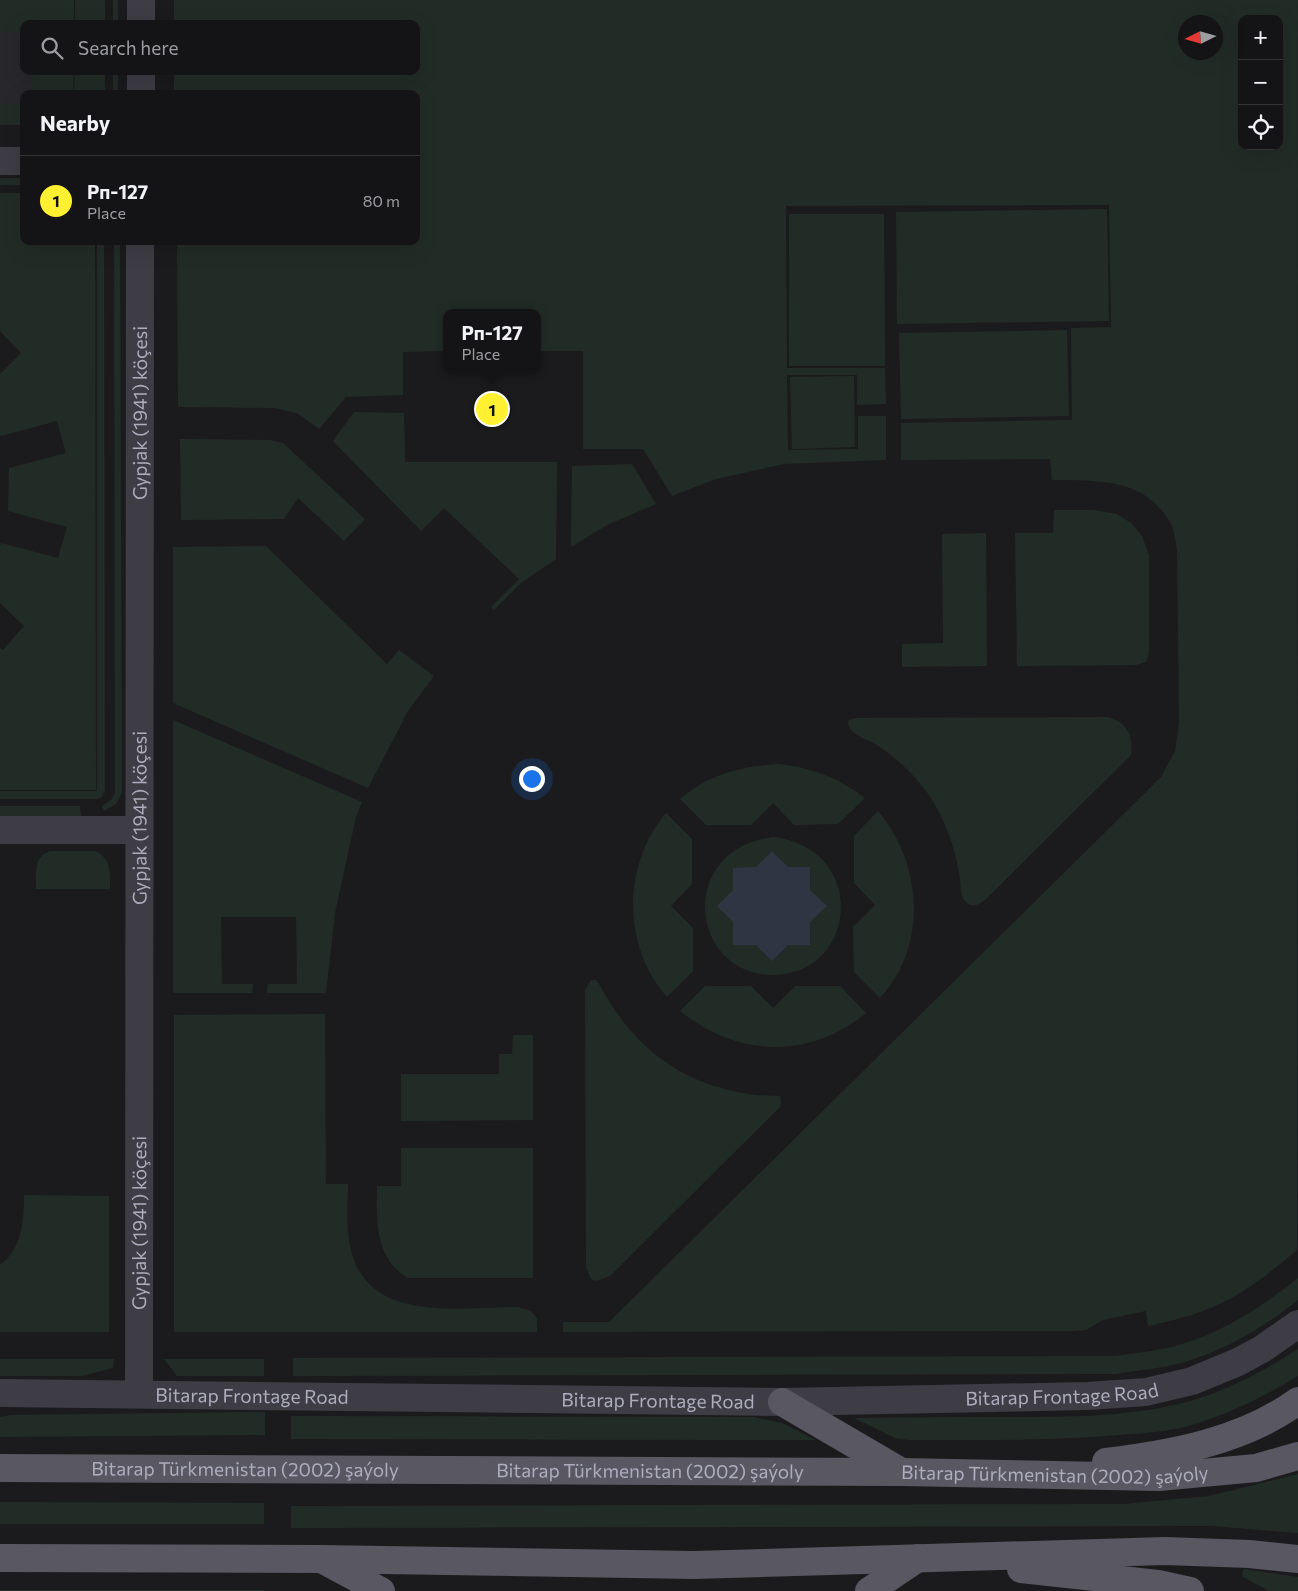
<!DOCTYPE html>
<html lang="en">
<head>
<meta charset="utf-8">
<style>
	body { margin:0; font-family:Commissioner,sans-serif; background:#212123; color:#f1f3f6 }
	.controls { position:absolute; right:15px; top:15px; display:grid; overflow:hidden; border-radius:10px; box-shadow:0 5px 20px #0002 }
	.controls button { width:45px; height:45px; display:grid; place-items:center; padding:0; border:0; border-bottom:1px solid #333335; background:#141416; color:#f1f3f6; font:25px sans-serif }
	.compass { position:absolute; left:1178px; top:15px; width:45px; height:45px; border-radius:50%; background:#141416; box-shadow:0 5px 20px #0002; rotate:265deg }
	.you { position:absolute; left:531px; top:778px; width:18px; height:18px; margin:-12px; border:4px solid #fff; border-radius:50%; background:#1a73e8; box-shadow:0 0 0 8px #1a73e833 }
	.badge { display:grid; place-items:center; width:32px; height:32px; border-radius:50%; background:#fff031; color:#111; font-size:16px; font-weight:700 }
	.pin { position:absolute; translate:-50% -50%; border:2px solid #fff; box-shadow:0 1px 5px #0006 }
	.popup { position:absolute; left:443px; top:309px; width:98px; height:65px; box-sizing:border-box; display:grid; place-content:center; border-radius:10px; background:#141416; filter:drop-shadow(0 1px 4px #0005); font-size:16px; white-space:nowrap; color:#9d9ea1 }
	.popup b { font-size:19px; color:#f1f3f6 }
	.popup::after { content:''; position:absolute; left:50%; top:100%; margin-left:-10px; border:10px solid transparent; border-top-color:#141416 }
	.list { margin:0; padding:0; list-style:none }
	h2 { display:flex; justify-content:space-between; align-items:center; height:65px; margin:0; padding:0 20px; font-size:21px }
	h2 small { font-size:16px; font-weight:400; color:#9d9ea1 }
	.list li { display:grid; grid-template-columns:32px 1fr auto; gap:15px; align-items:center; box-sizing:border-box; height:90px; padding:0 20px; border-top:1px solid #333335 }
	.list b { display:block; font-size:19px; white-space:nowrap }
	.list p { margin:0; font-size:16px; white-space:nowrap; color:#9d9ea1 }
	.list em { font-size:16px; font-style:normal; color:#9d9ea1 }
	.icon { flex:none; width:28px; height:28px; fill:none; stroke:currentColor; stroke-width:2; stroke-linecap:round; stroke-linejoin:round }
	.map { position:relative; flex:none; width:1298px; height:1591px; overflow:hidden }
	.search { position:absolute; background:#141416; box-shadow:0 5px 20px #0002; left:20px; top:20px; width:400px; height:55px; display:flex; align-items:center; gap:12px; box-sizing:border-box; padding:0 18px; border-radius:10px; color:#9d9ea1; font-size:19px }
	.panel { position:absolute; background:#141416; box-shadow:0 5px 20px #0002; left:20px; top:90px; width:400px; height:155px; border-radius:10px }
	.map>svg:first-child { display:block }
</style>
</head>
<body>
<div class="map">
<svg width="1298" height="1591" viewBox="0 0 1298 1591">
	<rect width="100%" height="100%" fill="#1b1b1d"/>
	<path fill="#28272b" d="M0 0H74V24H24V71H74L73 94H24V125H0Z"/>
	<path fill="#222c26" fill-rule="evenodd" d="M0 0H74V24H24V32H0Z
		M75 0H105V24H75Z
		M113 0H118V24H113Z
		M174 0H1298L1297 1250C1244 1295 1217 1312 1148 1326L1146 1311 1103 1320 1086 1330 1074 1331 563 1332V1322H609L1161 777 1175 751 1179 723 1177 548C1175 540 1174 529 1170 522 1143 477 1098 481 1052 480L1050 459 901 460V423L1072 420 1071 328 1111 327 1109 205 786 206 787 368H885L886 404 857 405V375H787L788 450 858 449V416H886V460L784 464 716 479 672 496 643 449H583V351H537V313H447V351L403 352V395L346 397 319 429 297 413 275 408 178 407 177 241H416V94H174V71H416V24H174ZM1242 19H1279V146H1242ZM1186 22H1216V52H1186Z
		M32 71H73V94H32Z
		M75 71H105V94H74Z
		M113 71H118V94H113Z
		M0 103 24 104V124H0Z
		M0 178H24V185H0Z
		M0 193H24V241H95L96 790H0V648L3 650 24 626 0 603V546L1 543 58 558 67 527 8 511 9 468 66 453 57 421 1 436 0 434V374L21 353 0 331Z
		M1107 209 1109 321 897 324 896 212Z
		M789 214H884L885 366H789Z
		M97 241H104L105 791 102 797 97 799H0V791H97Z
		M114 241H120L122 793 116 804 104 811 102 806 111 800 115 793Z
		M1067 330 1069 416 901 419 899 333Z
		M854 376 855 447 792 449 790 377Z
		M354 412 404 413 405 462H557L556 559 521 583 494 610 491 607 519 579 444 508 421 531 333 441Z
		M180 439 270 440 283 443 365 519 344 541 298 498 284 519 181 520Z
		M632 464 656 504 607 525 571 547 572 466Z
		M1054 510H1094L1117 514 1131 523 1142 536 1149 555V653L1146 662 1136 665 1017 666 1015 533H1053Z
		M986 533 987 666 902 667V644L943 643 942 534Z
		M266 546 387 664 399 650 434 676 408 711 368 788 173 703V547Z
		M1108 717C1127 722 1134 736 1131 755L986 899C980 904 972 909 966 902 960 897 961 887 960 880 957 855 949 831 937 808 924 784 900 760 877 745 868 739 849 735 848 723L849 720 855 718Z
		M173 720 362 802 356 817 335 913 326 993H267L268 984H297L296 917H221L222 984H253L252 993H173Z
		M779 764C812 768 838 777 865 798L838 824 794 825 773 803 751 825H706L680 799C709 774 742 766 779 764Z
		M0 806H80L81 816H0Z
		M878 811C923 864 928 946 880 998L854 972 853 927 875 905 854 883V836Z
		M666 813 692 839V884L671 906 693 928V971L667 997C622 946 622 865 666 813Z
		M773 837C869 848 858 975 773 975 690 975 675 850 773 837ZM772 851 810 890 733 945V922L718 906Z
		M50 851H95C112 859 110 873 110 889H36C36 874 33 857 50 851Z
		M591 980H596L599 984C631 1043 674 1080 742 1093 754 1096 767 1095 780 1096L781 1106 610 1276 597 1281 591 1279 586 1267 585 990Z
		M705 986H751L773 1008 795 986H840L866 1013C809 1060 737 1057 680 1011Z
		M325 1014 326 1184H348C348 1208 345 1234 353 1257 374 1323 464 1307 518 1307L531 1311 537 1318V1332H174V1015Z
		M513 1035H533V1120L401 1121V1074H499V1054H512Z
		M401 1148H533V1278H408C374 1258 377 1220 377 1186H401Z
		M24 1195 109 1196V1332H0V1265C22 1249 24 1221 24 1195Z
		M1298 1278V1300C1266 1326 1227 1349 1188 1361 1165 1368 1140 1370 1116 1374L293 1376V1358L1114 1356C1136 1353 1160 1351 1182 1344 1225 1331 1263 1306 1298 1278Z
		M1298 1349V1376C1262 1398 1225 1416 1184 1427 1159 1433 1131 1434 1105 1436 1039 1441 974 1440 908 1440L895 1438 854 1418C908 1417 961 1417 1014 1417 1067 1417 1122 1417 1174 1405 1219 1395 1259 1374 1298 1349Z
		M0 1359H114L113 1368 82 1376H0Z
		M164 1359H264V1376H177Z
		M265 1412V1435L0 1437V1417L11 1415Z
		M291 1416 754 1417 782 1423 816 1440 291 1439Z
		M1298 1474V1533L1212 1526 291 1528V1506L1124 1504 1209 1496Z
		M0 1502 264 1503V1524H0Z
		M1244 1569 1298 1577V1591H1269L1243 1577 1242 1572Z
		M0 1590H264V1591H0Z"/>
	<path fill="#2f3543" d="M772 851 788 867H810V890L827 906 810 922V945H788L772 961 756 945H733V922L717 906 733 890V868L756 867Z"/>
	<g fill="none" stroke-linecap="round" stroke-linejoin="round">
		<g stroke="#3e3d45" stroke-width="28">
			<path d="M141 24V0"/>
			<path d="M141 94V71"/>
			<path d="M0 161H24"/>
			<path d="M0 830H139"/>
			<path id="s1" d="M0 1393 782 1402 1088 1396 1146 1392 1192 1381 1238 1362 1262 1349 1298 1324"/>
			<path id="s2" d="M139 1394 140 241"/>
		</g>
		<g stroke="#585762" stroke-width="28">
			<path d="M782 1402 900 1471"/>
			<path d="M1106 1462C1172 1454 1243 1441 1298 1401"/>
			<path id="s3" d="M0 1468 902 1472 1159 1477 1256 1468 1298 1456"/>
			<path d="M0 1558 321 1559 694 1565 1165 1551 1249 1554 1298 1559"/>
			<path d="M325 1561 381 1591"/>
			<path d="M1021 1569 1158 1584 1190 1591"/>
			<path d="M869 1591 918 1558"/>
		</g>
	</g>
	<g text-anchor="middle" stroke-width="4.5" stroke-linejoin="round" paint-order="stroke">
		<g font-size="19" fill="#adadbe" stroke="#161619">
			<text dy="7" stroke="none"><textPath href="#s2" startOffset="981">Gypjak (1941) köçesi</textPath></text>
			<text dy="7" stroke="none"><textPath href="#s2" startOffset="576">Gypjak (1941) köçesi</textPath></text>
			<text dy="7" stroke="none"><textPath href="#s2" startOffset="171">Gypjak (1941) köçesi</textPath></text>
			<text dy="7" stroke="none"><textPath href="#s1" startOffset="1062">Bitarap Frontage Road</textPath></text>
			<text dy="7" stroke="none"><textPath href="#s1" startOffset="252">Bitarap Frontage Road</textPath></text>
			<text dy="7" stroke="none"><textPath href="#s1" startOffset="658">Bitarap Frontage Road</textPath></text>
			<text dy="7" stroke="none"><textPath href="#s3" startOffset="245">Bitarap Türkmenistan (2002) şaýoly</textPath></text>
			<text dy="7" stroke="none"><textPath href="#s3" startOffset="650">Bitarap Türkmenistan (2002) şaýoly</textPath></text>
			<text dy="7" stroke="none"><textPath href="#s3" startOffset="1055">Bitarap Türkmenistan (2002) şaýoly</textPath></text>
		</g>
	</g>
</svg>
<div class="controls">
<button>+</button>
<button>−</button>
<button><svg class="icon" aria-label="locate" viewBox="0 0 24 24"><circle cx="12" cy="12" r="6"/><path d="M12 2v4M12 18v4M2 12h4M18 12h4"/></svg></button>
</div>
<svg class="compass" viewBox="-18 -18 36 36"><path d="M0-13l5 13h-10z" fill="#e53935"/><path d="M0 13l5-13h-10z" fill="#9d9ea1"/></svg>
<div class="you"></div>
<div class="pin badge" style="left:492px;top:409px">1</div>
<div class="popup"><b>Рп-127</b>Place</div>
<div class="search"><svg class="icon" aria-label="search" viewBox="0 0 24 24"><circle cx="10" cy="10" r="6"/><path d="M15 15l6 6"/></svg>Search here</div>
<section class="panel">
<h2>Nearby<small></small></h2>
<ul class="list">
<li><span class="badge">1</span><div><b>Рп-127</b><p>Place</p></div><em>80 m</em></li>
</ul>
</section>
</div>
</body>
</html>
